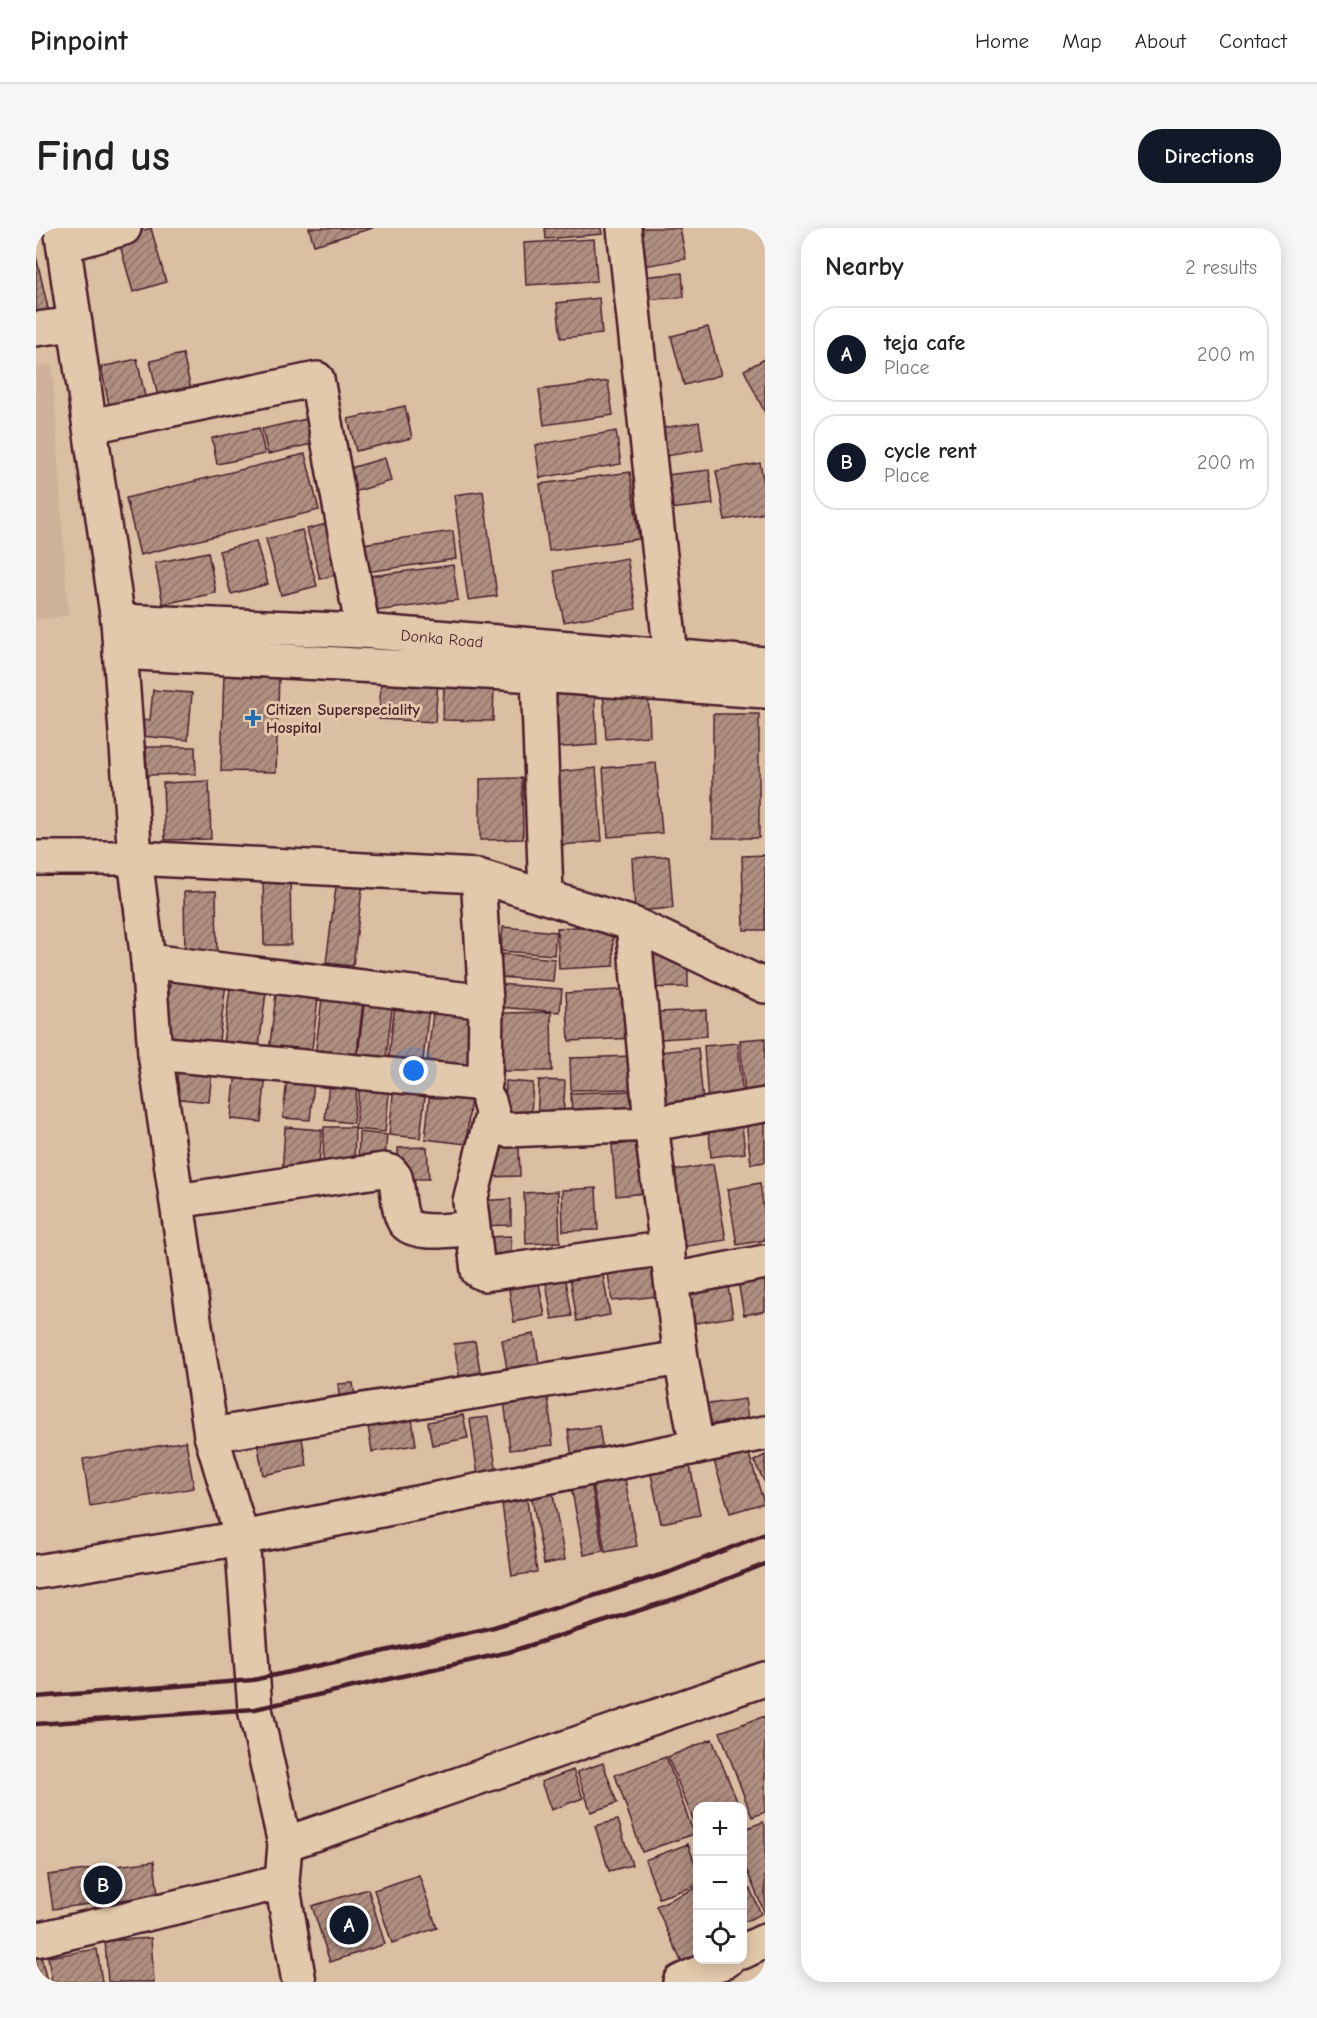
<!DOCTYPE html>
<html lang="en">
<head>
<meta charset="utf-8">
<style>
	body { margin:0; font-family:"Comic Neue",sans-serif; background:#f6f6f6; color:#222 }
	.controls { position:absolute; right:18px; bottom:18px; display:grid; overflow:hidden; border-radius:12px; box-shadow:0 3px 15px #0003 }
	.controls button { width:54px; height:54px; display:grid; place-items:center; padding:0; border:0; border-bottom:2px solid #e0e0e0; background:#fff; color:#222; font:30px sans-serif }
	.you { position:absolute; left:378px; top:843px; width:21px; height:21px; margin:-15px; border:4px solid #fff; border-radius:50%; background:#1a73e8; box-shadow:0 0 0 9px #1a73e833 }
	.badge { display:grid; place-items:center; width:39px; height:39px; border-radius:50%; background:#111827; color:#fff; font-size:20px; font-weight:700 }
	.pin { position:absolute; translate:-50% -50%; border:3px solid #fff; box-shadow:0 2px 6px #0006 }
	.list { margin:0; padding:0; list-style:none }
	h2 { display:flex; justify-content:space-between; align-items:center; height:78px; margin:0; padding:0 24px; font-size:26px }
	h2 small { font-size:20px; font-weight:400; color:#767676 }
	.list li { display:grid; grid-template-columns:39px 1fr auto; gap:18px; align-items:center; box-sizing:border-box; height:96px; margin:0 12px 12px; padding:0 12px; border:2px solid #e0e0e0; border-radius:24px }
	.list b { display:block; font-size:22px; white-space:nowrap }
	.list p { margin:0; font-size:20px; white-space:nowrap; color:#767676 }
	.list em { font-size:20px; font-style:normal; color:#767676 }
	.icon { flex:none; width:33px; height:33px; fill:none; stroke:currentColor; stroke-width:2; stroke-linecap:round; stroke-linejoin:round }
	.map { position:relative; flex:none; width:729px; height:1754px; overflow:hidden; border-radius:24px }
	header { display:flex; align-items:center; gap:36px; box-sizing:border-box; height:84px; padding:0 30px; background:#fff; border-bottom:2px solid #e0e0e0 }
	header strong { font-size:28px }
	nav { display:flex; gap:33px; margin-inline-start:auto; font-size:21px }
	.intro { display:flex; align-items:center; justify-content:space-between; box-sizing:border-box; height:144px; padding:0 36px }
	h1 { margin:0; font-size:42px }
	.button { padding:15px 27px; border-radius:24px; background:#111827; color:#fff; font-size:21px; font-weight:700 }
	main { display:flex; gap:36px; padding:0 36px }
	aside { flex:1; background:#fff; border-radius:24px; box-shadow:0 3px 15px #0003 }
	.map>svg:first-child { display:block }
</style>
</head>
<body>
<header>
<strong>Pinpoint</strong>
<nav><a>Home</a><a>Map</a><a>About</a><a>Contact</a></nav>
</header>
<div class="intro"><h1>Find us</h1><a class="button">Directions</a></div>
<main>
<div class="map">
<svg width="729" height="1754" viewBox="0 0 729 1754">
	<defs>
		<pattern id="building-hatch" width="6" height="6" patternUnits="userSpaceOnUse" patternTransform="scale(1.5)"><rect width="6" height="6" fill="#af8f80"/><path d="M-1 1l2-2M0 6l6-6M5 7l2-2" fill="none" stroke="#907469"/></pattern>
	</defs>
	<rect width="100%" height="100%" fill="#dabfa3"/>
	<filter id="ink" filterUnits="userSpaceOnUse"><feTurbulence type="fractalNoise" baseFrequency=".0167" numOctaves="2"/><feDisplacementMap in="SourceGraphic" scale="12" xChannelSelector="R" yChannelSelector="G"/><feConvolveMatrix kernelMatrix="1 2 1 2 8 2 1 2 1" color-interpolation-filters="sRGB"/></filter>
	<g filter="url(#ink)">
		<path fill="#cdb198" d="M16 137 32 387 0 392V139Z"/>
		<path fill="url(#building-hatch)" stroke="#4a1f2b" stroke-width="1.5" d="M115 0 130 54 97 64 82 10Z
			M273 0H337L278 17Z
			M509 0H565L566 6 510 11Z
			M601 0H644L650 31 608 38Z
			M558 11 561 53 490 57 488 15Z
			M0 28 14 89 0 92Z
			M646 45 648 69 607 72 605 49Z
			M563 70 566 106 525 110 521 75Z
			M672 99 685 147 648 157 635 108Z
			M147 126 157 171 124 178 114 133Z
			M101 131 110 173 74 181 65 139Z
			M729 131V185L708 142Z
			M572 153 577 187 508 197 503 162Z
			M369 178 376 210 320 223 312 191Z
			M279 189 285 214 232 226 226 201Z
			M663 194 667 222 624 229 620 201Z
			M223 200 229 226 181 236 176 210Z
			M580 203 585 236 504 250 499 217Z
			M269 226 283 282 104 327 90 270Z
			M349 230 355 253 311 266 304 243Z
			M724 235 729 261V285L689 292 680 243Z
			M673 242 677 276 625 282 621 248Z
			M594 244 603 311 513 323 504 256Z
			M447 263 461 368 432 372 418 267Z
			M298 294 311 344 284 351 271 301Z
			M266 302 281 358 245 367 230 311Z
			M417 303 420 331 330 344 326 316Z
			M220 313 232 356 195 366 183 323Z
			M172 324 180 365 127 376 119 335Z
			M591 330 600 381 528 394 518 343Z
			M417 337 422 372 332 384 327 349Z
			M188 444 243 446 240 544 185 543Z
			M345 450 402 454 399 494 343 491Z
			M408 455 458 456 457 493 407 492Z
			M558 459 561 517 512 520 508 462Z
			M612 459 614 508 570 511 567 461Z
			M117 462 156 465 152 512 104 508 106 492H114Z
			M677 486H723V610H677Z
			M110 519H159L160 546 111 547Z
			M620 535 626 605 572 609 567 540Z
			M560 540 566 613 517 618 511 545Z
			M486 550 487 611 444 612V551Z
			M173 553 175 611 129 612 127 555Z
			M729 627V702H708L706 628Z
			M633 628 637 680 599 683 596 630Z
			M254 644 255 717H228L227 645Z
			M301 651 327 654 317 738 290 735Z
			M180 663 181 728 149 729 148 664Z
			M576 697 578 738 523 741 521 700Z
			M467 699 520 704 518 727 465 723Z
			M605 719 652 730V759L606 760Z
			M466 726 519 731 517 753 463 749Z
			M135 748 190 755 182 821 127 815Z
			M195 753 231 757 223 819 187 815Z
			M463 756 526 761 524 784 461 779Z
			M241 758 283 762 275 829 233 824Z
			M597 761 600 810 533 813 530 765Z
			M287 762 328 766 319 841 278 836Z
			M329 769 357 772 349 838 321 835Z
			M359 775 393 779 386 841 352 837Z
			M398 777 446 782 439 840 391 834Z
			M670 782 671 808 625 811 623 784Z
			M515 784 516 843H467V785Z
			M729 810V866L709 868 704 812Z
			M702 815 707 872 672 875 668 818Z
			M662 820 667 874 628 878 623 824Z
			M598 828 599 861 535 862 534 830Z
			M139 829 177 832 173 874 135 870Z
			M252 840 279 843 274 892 247 890Z
			M200 843 230 846 225 894 195 891Z
			M294 845 322 848 317 895 289 892Z
			M503 852 529 853 527 894 501 893Z
			M470 853 497 855 495 885 469 884Z
			M324 854 354 857 349 904 319 901Z
			M395 854 436 858 430 916 389 911Z
			M358 857 390 860 384 910 353 907Z
			M599 863 600 886 536 888 535 865Z
			M729 883V934L715 936 709 885Z
			M705 888 709 925 675 929 672 891Z
			M249 899 286 902 282 948 246 946Z
			M288 899H319L318 940H287Z
			M323 904 351 907 348 940H322Z
			M606 914 610 965 580 968 576 917Z
			M391 919 393 951H363L362 920Z
			M483 919 484 948 455 949 454 920Z
			M677 936 690 1012 646 1019 634 943Z
			M724 955 729 990V1012L701 1017 692 961Z
			M560 960 562 1002 527 1003 526 962Z
			M522 963 524 1014 490 1016 488 965Z
			M475 971V997L441 998 440 973Z
			M475 1008V1035H451V1009Z
			M628 1031 632 1067 576 1073 571 1038Z
			M566 1042 574 1087 541 1093 534 1048Z
			M729 1043V1083L708 1087 701 1048Z
			M529 1046 536 1088 516 1091 509 1049Z
			M691 1052 697 1089 654 1096 648 1059Z
			M503 1056 509 1088 478 1094 473 1061Z
			M498 1106 505 1146 473 1152 466 1112Z
			M439 1113 445 1148 424 1152 418 1116Z
			M317 1155 320 1175 304 1177 302 1156Z
			M511 1159 517 1217 474 1222 467 1163Z
			M709 1171 712 1191 669 1197 666 1177Z
			M375 1184 380 1217 336 1224 331 1191Z
			M427 1187 432 1210 396 1217 392 1194Z
			M452 1189 461 1246 442 1248 434 1191Z
			M563 1198 567 1224 536 1229 532 1202Z
			M265 1205 271 1238 227 1247 221 1213Z
			M150 1213 158 1260 54 1278 47 1231Z
			M712 1223 728 1275 694 1285 678 1233Z
			M729 1227V1255L718 1233Z
			M654 1238 664 1287 625 1295 615 1246Z
			M589 1251 601 1318 569 1324 557 1256Z
			M555 1254 567 1323 548 1327 535 1258Z
			M516 1261 529 1332 508 1336 495 1265Z
			M490 1265 501 1344 476 1348 465 1269Z
			M729 1488V1584L716 1589 684 1504Z
			M676 1511 703 1578H662V1604L632 1529Z
			M630 1529 658 1606 606 1624 579 1547Z
			M567 1535 581 1575 555 1584 541 1544Z
			M537 1542 547 1570 515 1582 505 1554Z
			M582 1592 596 1637 573 1643 559 1598Z
			M727 1594 729 1598V1686L706 1631V1602Z
			M652 1616 662 1645V1657L623 1670 609 1632Z
			M118 1633 122 1667 17 1681 12 1647Z
			M383 1647 401 1700 356 1715 338 1662Z
			M662 1659V1728L646 1735 620 1678Z
			M332 1661 349 1716 294 1734 276 1678Z
			M714 1661 725 1686 706 1695V1664Z
			M115 1710 118 1754H72L69 1713Z
			M61 1721 66 1754H16L12 1729Z
			M5 1728 11 1754H0V1729Z"/>
		<g fill="none" stroke-linecap="round" stroke-linejoin="round">
			<g stroke="#4a1f2b" stroke-width="38">
				<path id="minor" d="M588 0 635 428
					M28 17 88 0
					M0 101 39 96
					M55 198 281 151 327 403
					M82 393 327 403 729 436
					M84 424 502 447 729 463
					M502 447 510 667
					M0 630H99L442 648 597 696 729 758
					M597 696 615 896 645 1130
					M112 733 450 774
					M119 825 449 856 450 774 442 648
					M453 873 459 896 471 902 615 896 729 877
					M456 887 434 973 442 1043 448 1046 632 1020
					M141 973 347 942 355 944 359 949C363 962 361 978 367 991 374 1010 420 1001 437 1000
					M636 1052 729 1034
					M175 1207 645 1130 661 1219
					M0 1344 206 1310 729 1205
					M249 1616 729 1451
					M0 1712 246 1654
					M706 1724 729 1713
					M644 1754 691 1732"/>
			</g>
			<g stroke="#4a1f2b" stroke-width="38">
				<path id="major" d="M25 0 82 393 99 630 112 733 119 825 175 1207 206 1310 219 1481 249 1616 246 1654 263 1754"/>
			</g>
			<use href="#minor" stroke="#e3c9ab" stroke-width="33"/>
			<use href="#major" stroke="#e3c9ab" stroke-width="33"/>
			<path stroke="#4a1f2b" stroke-width="4.5" d="M0 1469 217 1452 458 1399 634 1344 729 1306
				M0 1496 219 1481 473 1424 648 1368 729 1336"/>
		</g>
	</g>
	<path fill="#1f6fb2" stroke="#e3c9ab" stroke-width="2" d="M214 481h6v6h6v6h-6v6h-6v-6h-6v-6h6z"/>
	<g text-anchor="middle" stroke-width="6" stroke-linejoin="round" paint-order="stroke">
		<g font-size="16" fill="#4a1f2b" stroke="#e3c9ab">
			<text transform="translate(406 410) rotate(5)" y="6">Donka Road</text>
		</g>
		<g font-size="16" font-weight="bold" fill="#4a1f2b" stroke="#e3c9ab" text-anchor="start">
			<text x="230" y="487">Citizen Superspeciality<tspan x="230" dy="18">Hospital</tspan></text>
		</g>
	</g>
</svg>
<div class="controls">
<button>+</button>
<button>−</button>
<button><svg class="icon" aria-label="locate" viewBox="0 0 24 24"><circle cx="12" cy="12" r="6"/><path d="M12 2v4M12 18v4M2 12h4M18 12h4"/></svg></button>
</div>
<div class="you"></div>
<div class="pin badge" style="left:313px;top:1697px">A</div>
<div class="pin badge" style="left:67px;top:1657px">B</div>
</div>
<aside>
<h2>Nearby<small>2 results</small></h2>
<ul class="list">
<li><span class="badge">A</span><div><b>teja cafe</b><p>Place</p></div><em>200 m</em></li>
<li><span class="badge">B</span><div><b>cycle rent</b><p>Place</p></div><em>200 m</em></li>
</ul>
</aside>
</main>
</body>
</html>
